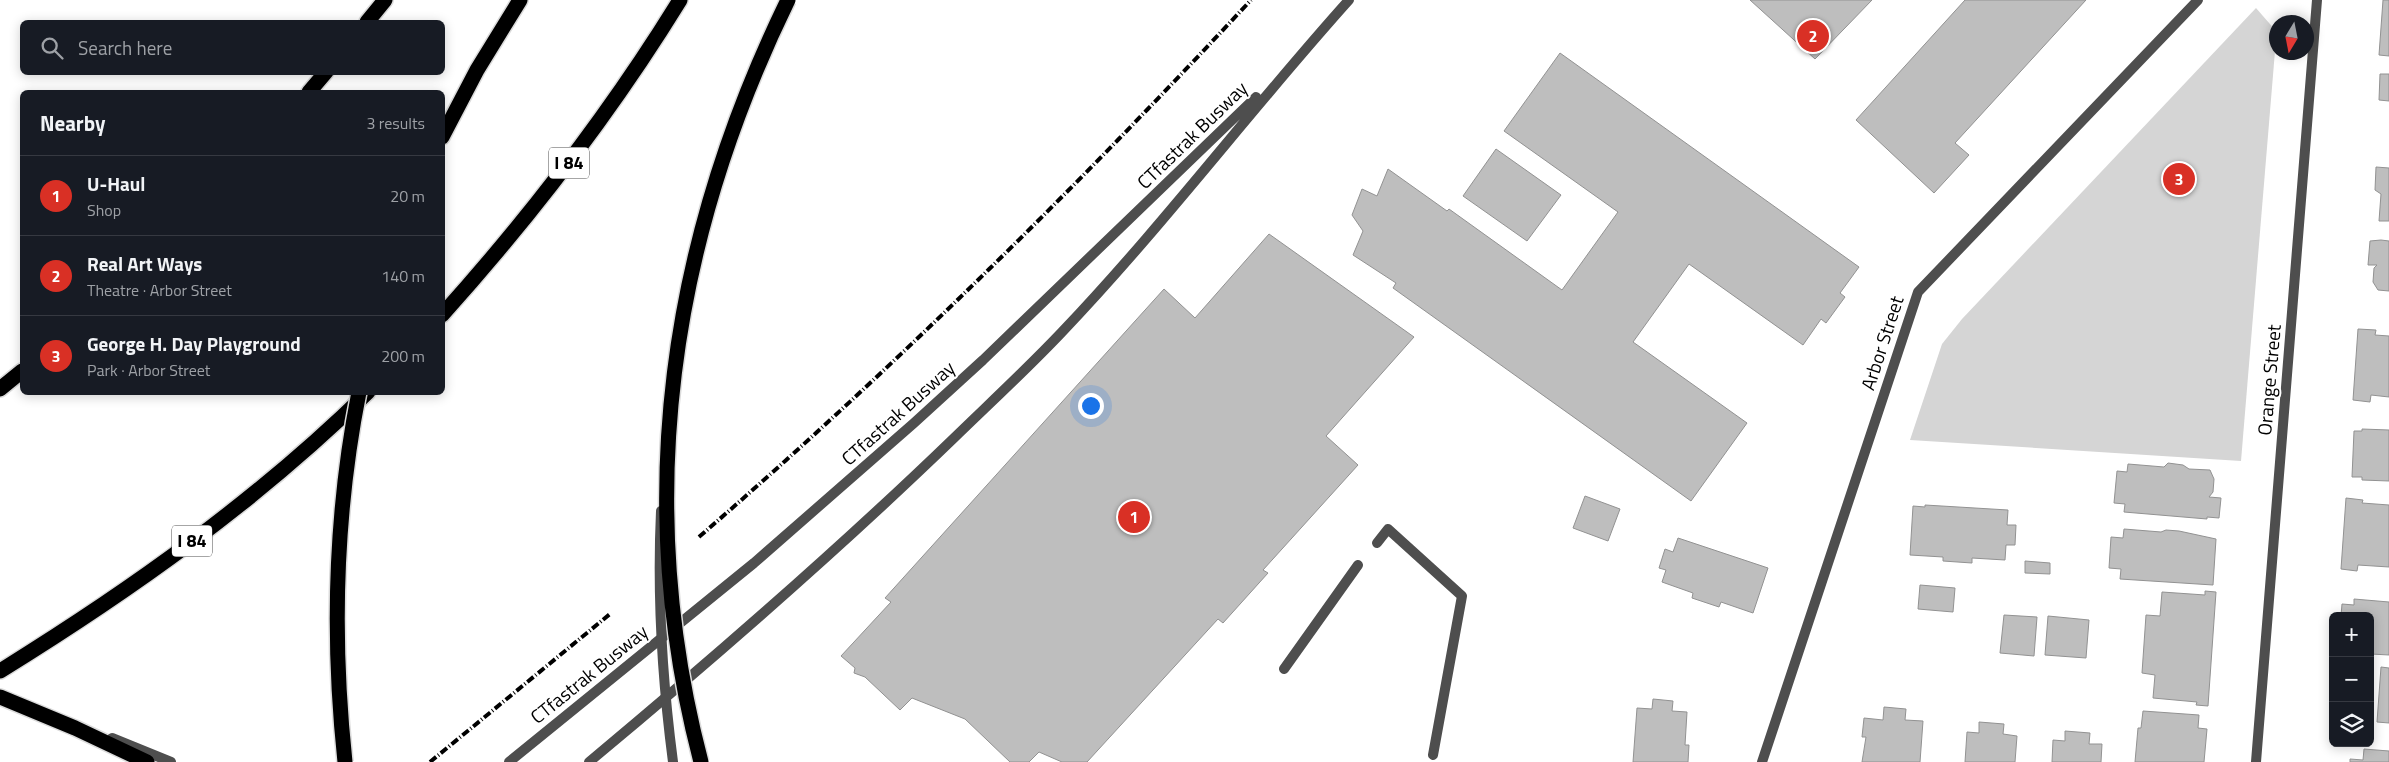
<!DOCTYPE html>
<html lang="en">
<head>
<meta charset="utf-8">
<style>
	body { margin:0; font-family:"Titillium Web",sans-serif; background:#20242c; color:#f1f3f6 }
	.controls { position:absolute; right:15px; bottom:15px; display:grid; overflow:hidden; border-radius:8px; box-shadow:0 2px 12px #0003 }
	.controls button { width:45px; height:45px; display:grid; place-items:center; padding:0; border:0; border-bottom:1px solid #363941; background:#171b24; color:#f1f3f6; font:25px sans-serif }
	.compass { position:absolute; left:2269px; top:15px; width:45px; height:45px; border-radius:50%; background:#171b24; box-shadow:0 2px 12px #0003; rotate:190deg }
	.you { position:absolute; left:1090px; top:405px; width:18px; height:18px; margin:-12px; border:4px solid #fff; border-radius:50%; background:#1a73e8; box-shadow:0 0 0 8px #1a73e833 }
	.badge { display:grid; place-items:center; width:32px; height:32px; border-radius:50%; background:#d93025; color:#fff; font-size:16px; font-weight:700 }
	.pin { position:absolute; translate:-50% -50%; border:2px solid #fff; box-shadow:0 1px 5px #0006 }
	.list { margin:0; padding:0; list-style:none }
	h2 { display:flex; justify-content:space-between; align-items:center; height:65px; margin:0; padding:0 20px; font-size:21px }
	h2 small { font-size:16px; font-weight:400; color:#9ea1a6 }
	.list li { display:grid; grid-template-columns:32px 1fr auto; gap:15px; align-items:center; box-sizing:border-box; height:80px; padding:0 20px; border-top:1px solid #363941 }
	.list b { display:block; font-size:19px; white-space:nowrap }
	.list p { margin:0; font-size:16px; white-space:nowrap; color:#9ea1a6 }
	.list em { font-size:16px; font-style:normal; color:#9ea1a6 }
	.icon { flex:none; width:28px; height:28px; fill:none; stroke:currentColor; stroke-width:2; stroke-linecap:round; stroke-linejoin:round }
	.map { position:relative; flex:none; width:2389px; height:762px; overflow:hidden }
	.search { position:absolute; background:#171b24; box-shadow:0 2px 12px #0003; left:20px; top:20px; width:425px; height:55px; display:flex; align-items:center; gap:12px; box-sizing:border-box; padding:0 18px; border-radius:8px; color:#9ea1a6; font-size:19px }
	.panel { position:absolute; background:#171b24; box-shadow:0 2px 12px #0003; left:20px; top:90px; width:425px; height:305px; border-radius:8px }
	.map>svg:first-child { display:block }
</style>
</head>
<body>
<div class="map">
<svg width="2389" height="762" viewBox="0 0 2389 762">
	<rect width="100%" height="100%" fill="#fff"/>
	<path fill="#d5d5d5" d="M2256 8 2276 31V39L2241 461 1910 440 1942 344 1962 319Z"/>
	<path fill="#bebebe" stroke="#929292" d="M1750 0H1872L1815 59Z
		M1965 0H2086L1955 143 1969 155 1934 193 1856 120Z
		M2383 0H2389V56L2379 55Z
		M1560 53 1859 267 1840 293 1845 297 1826 323 1821 319 1803 345 1689 264 1633 342 1747 423 1691 501 1393 288 1396 283 1353 255 1363 231 1352 215 1362 189 1377 196 1388 169 1447 211 1449 209 1562 290 1618 212 1504 131Z
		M2380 74H2389V101L2379 100Z
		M1496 149 1561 195 1527 241 1463 196Z
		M2376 167 2389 168V221H2379L2381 194 2375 190Z
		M1269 234 1414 337 1326 436 1358 465 1263 570 1268 573 1223 623 1218 619 1087 762H1062L1039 752 1029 762H1010L965 719 912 698 900 710 865 677 854 673 855 668 841 656 891 602 885 598 1164 289 1195 318Z
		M2381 240 2389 241V291L2378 290 2373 282 2374 268 2377 265H2368L2370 241Z
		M2358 329 2376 330 2375 335 2389 336V397L2371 395 2370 402 2353 400Z
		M2362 429 2389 430V481L2362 480V477H2352L2354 431H2362Z
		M2168 463 2183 465 2189 469 2210 470 2214 479 2213 492 2209 497 2221 498 2219 518 2207 517V519L2124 512 2125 504 2114 503 2117 471 2127 472 2128 464 2164 467Z
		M1585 496 1620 509 1608 541 1573 528Z
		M2346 498 2363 500 2362 503 2389 505V567L2358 565 2357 571 2341 569Z
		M1925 505 2008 510 2007 525H2016L2015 545H2006L2005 560 1972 558V563L1943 561V557L1910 555 1913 506 1925 507Z
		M2124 529 2161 532 2166 530 2179 531 2216 539 2213 585 2120 579 2121 569 2109 568 2111 537 2123 538Z
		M1678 538 1768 568 1753 613 1721 602 1719 607 1692 598 1693 593 1662 582 1666 570 1659 568 1665 549 1673 552Z
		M2025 561 2050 563V574L2025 573Z
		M1920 585 1955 588 1953 612 1918 609Z
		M2205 591 2216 592 2208 706 2196 705 2197 702 2153 698 2155 675 2142 673 2146 615 2160 616 2162 592 2205 595Z
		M2354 599 2389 602V655L2371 654 2370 616H2341L2342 604 2354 605Z
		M2004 615 2037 617 2034 656 2000 653Z
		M2048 616 2089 620 2086 658 2045 655Z
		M2381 667 2389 668V723L2377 722Z
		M1653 699 1673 701 1672 711 1687 712 1685 745H1689L1688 762H1633L1637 708 1652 709Z
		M1884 707 1906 709 1905 720 1923 721 1920 762H1862L1866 737H1862L1864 718 1883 720Z
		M2143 711 2199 715 2198 728 2207 729 2204 762H2135L2138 728H2141Z
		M1979 722 2004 724 2003 734 2017 736 2015 762H1965L1967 732 1979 733Z
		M2065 731 2090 733 2089 744H2102L2101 762H2052L2053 740 2065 741Z
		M2364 749 2389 751V762H2350V759L2363 760Z"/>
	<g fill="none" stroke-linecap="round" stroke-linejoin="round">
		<g stroke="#dbdbdb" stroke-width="18">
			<path id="motorway" d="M367 22 385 0
				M309 92 326 72
				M442 137 477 70 520 0
				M442 315C530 217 611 112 680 0
				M0 389 22 371
				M0 671C131 590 258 500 368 392
				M0 697 75 728 147 762"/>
		</g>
		<path stroke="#4e4e4e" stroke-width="10" d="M1377 543 1388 529 1462 596 1433 755
			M1284 669 1358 565
			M112 738 171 762
			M509 762 754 563 914 423 983 360 1256 97
			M589 762C714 658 837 551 954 438 990 403 1027 369 1062 332 1163 226 1251 109 1349 0"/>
		<path stroke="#4e4e4e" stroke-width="10" d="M1762 762 1918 292 2198 0
			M2256 762 2317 0"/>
		<use href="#motorway" stroke="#000" stroke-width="15"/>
		<path stroke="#000" stroke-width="4" stroke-dasharray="8 2.5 1 2.5" stroke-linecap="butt" d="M699 537C893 369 1076 188 1251 0
			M430 762 610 614"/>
		<g stroke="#dbdbdb" stroke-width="18" stroke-linecap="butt">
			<path id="motorway-bridge" d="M345 762C332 640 335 513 359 392
				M701 762C632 499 670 242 788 0"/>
		</g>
		<path stroke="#4e4e4e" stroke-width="10" d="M661 511C657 596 662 678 673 762"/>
		<use href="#motorway-bridge" stroke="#000" stroke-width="15"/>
	</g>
	<g text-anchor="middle" stroke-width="4" stroke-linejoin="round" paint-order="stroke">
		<g fill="#fff" stroke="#4c4c4c" stroke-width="1">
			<rect x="549" y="147.5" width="40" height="31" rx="4"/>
			<rect x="172" y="525.5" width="40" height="31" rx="4"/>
		</g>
		<g font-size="18" font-weight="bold" fill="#000">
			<text x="569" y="169">I 84</text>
			<text x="192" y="547">I 84</text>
		</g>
		<g font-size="19" fill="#000" stroke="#fff">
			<text transform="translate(1192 135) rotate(-44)" y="7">CTfastrak Busway</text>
			<text transform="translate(1882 343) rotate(-72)" y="7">Arbor Street</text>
			<text transform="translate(2269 380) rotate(-85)" y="7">Orange Street</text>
			<text transform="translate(898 413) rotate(-42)" y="7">CTfastrak Busway</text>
			<text transform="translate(589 674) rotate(-39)" y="7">CTfastrak Busway</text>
		</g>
	</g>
</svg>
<div class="controls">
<button>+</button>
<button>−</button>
<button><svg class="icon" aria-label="layers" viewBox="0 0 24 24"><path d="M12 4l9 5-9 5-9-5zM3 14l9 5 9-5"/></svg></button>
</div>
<svg class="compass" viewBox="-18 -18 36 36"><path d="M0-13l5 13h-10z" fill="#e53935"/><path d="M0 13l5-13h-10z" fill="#9ea1a6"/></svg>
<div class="you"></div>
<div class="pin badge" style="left:1134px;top:517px">1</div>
<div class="pin badge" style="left:1813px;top:36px">2</div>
<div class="pin badge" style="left:2179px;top:179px">3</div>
<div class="search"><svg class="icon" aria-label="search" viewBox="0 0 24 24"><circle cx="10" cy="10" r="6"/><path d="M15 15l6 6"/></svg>Search here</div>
<section class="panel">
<h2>Nearby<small>3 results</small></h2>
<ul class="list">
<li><span class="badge">1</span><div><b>U-Haul</b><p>Shop</p></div><em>20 m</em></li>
<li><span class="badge">2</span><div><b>Real Art Ways</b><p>Theatre · Arbor Street</p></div><em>140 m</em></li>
<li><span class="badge">3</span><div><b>George H. Day Playground</b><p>Park · Arbor Street</p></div><em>200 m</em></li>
</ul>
</section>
</div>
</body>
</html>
